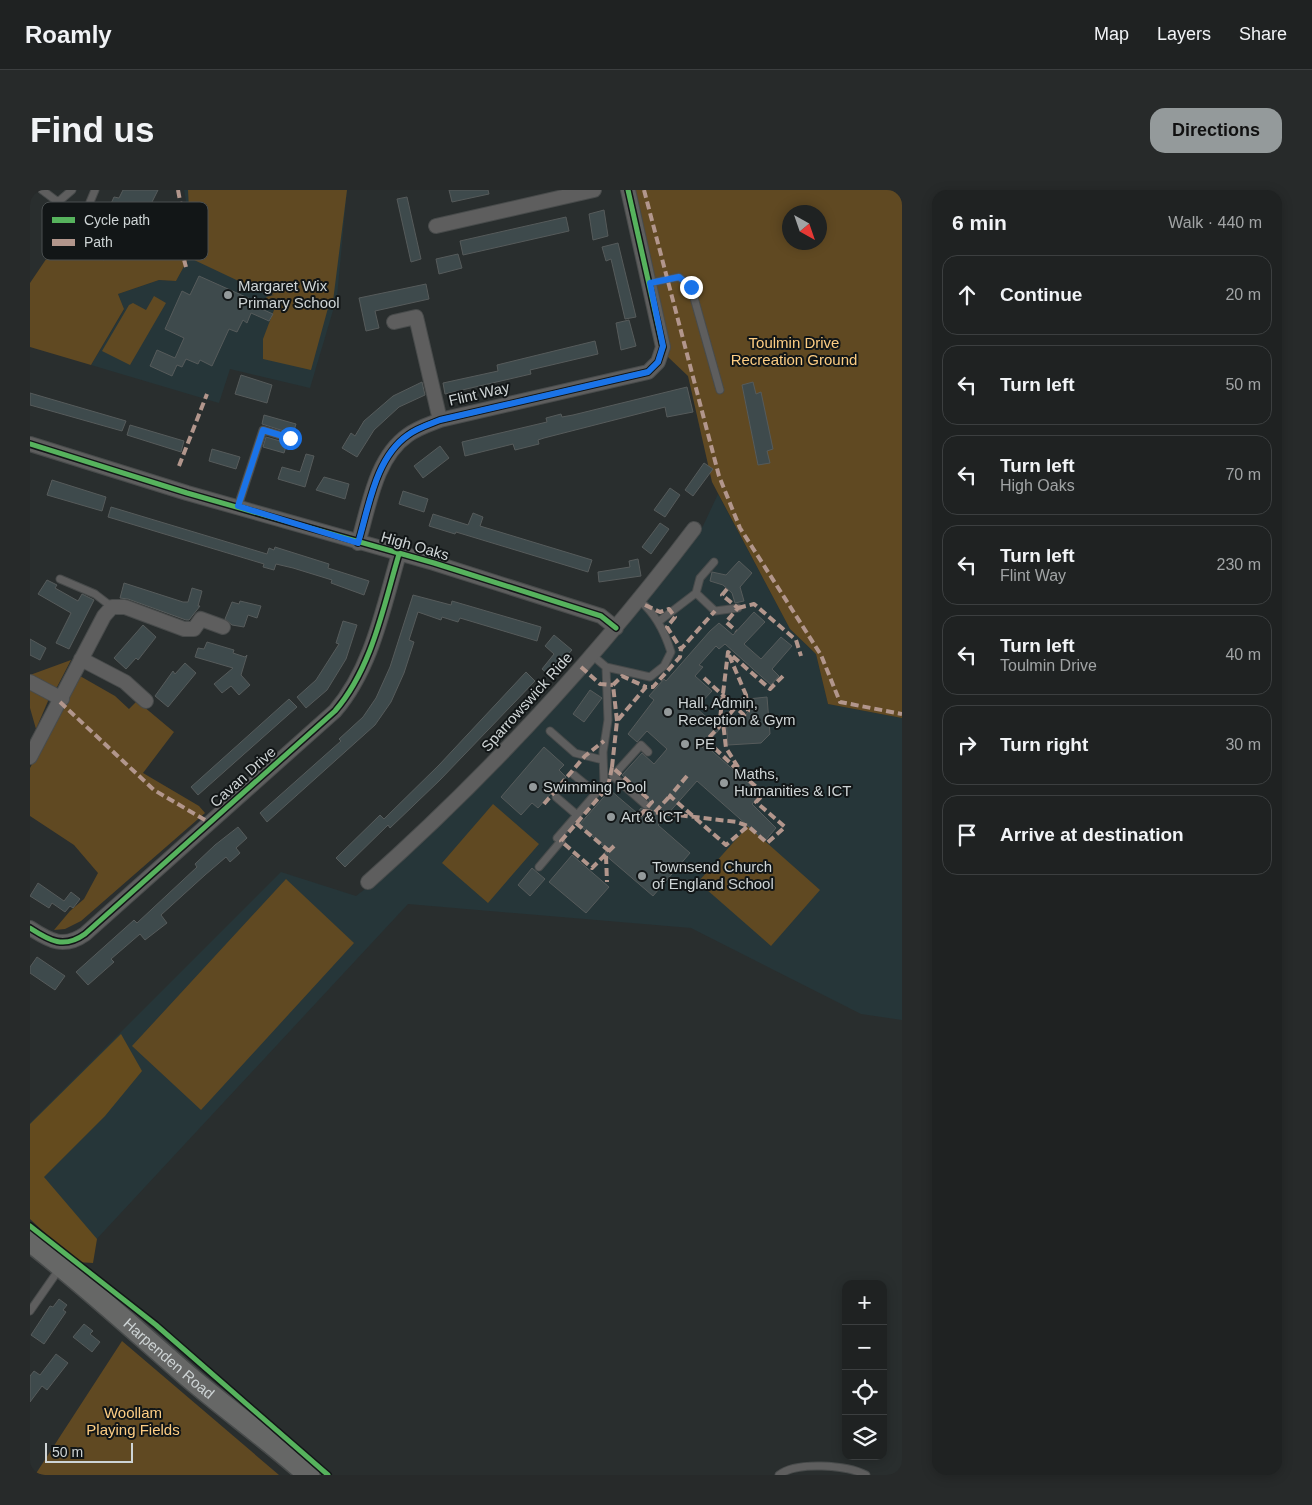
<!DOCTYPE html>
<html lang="en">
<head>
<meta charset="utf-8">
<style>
	body { margin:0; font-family:Arial,sans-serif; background:#272a2a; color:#f1f3f6 }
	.controls { position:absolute; right:15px; bottom:15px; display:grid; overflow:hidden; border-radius:10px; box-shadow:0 2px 12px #0003 }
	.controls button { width:45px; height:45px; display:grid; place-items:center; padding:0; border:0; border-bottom:1px solid #3c3f40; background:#1f2222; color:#f1f3f6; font:25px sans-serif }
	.compass { position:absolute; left:752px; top:15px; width:45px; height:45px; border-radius:50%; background:#1f2222; box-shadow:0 2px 12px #0003; rotate:140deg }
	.scale { position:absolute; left:15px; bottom:12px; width:88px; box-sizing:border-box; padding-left:5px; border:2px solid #ced4d5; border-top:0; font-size:14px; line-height:18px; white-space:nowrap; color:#ced4d5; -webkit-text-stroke:4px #121617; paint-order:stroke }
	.stop { position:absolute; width:15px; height:15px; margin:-11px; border:4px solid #1a73e8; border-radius:50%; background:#fff }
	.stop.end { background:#1a73e8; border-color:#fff; box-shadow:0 1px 5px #0008 }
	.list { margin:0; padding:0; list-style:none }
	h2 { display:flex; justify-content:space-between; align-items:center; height:65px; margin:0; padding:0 20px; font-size:21px }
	h2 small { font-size:16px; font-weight:400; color:#a1a4a5 }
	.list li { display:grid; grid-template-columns:32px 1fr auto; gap:15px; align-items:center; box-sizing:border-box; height:80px; margin:0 10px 10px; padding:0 10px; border:1px solid #3c3f40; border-radius:15px }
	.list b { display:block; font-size:19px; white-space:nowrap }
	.list p { margin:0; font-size:16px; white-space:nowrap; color:#a1a4a5 }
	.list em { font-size:16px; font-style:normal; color:#a1a4a5 }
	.icon { flex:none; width:28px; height:28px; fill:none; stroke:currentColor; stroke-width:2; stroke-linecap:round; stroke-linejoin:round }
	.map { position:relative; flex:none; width:872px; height:1285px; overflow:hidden; border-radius:15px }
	header { display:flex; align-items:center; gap:30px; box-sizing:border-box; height:70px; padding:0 25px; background:#1f2222; border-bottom:1px solid #3c3f40 }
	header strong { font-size:24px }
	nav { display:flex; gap:28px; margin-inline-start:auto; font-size:18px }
	.intro { display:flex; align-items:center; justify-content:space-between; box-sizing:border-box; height:120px; padding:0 30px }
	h1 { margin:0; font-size:35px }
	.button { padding:12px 22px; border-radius:15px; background:#949a9b; color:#111; font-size:18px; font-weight:700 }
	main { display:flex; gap:30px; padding:0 30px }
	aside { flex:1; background:#1f2222; border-radius:15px; box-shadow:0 2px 12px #0003 }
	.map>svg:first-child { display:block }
</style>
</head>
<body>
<header>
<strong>Roamly</strong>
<nav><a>Map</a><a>Layers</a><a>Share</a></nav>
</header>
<div class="intro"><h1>Find us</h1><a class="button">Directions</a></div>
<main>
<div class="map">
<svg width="872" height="1285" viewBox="0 0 872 1285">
	<rect width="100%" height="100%" fill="#292e2e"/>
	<path fill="#263639" d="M154 0H317L307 107 280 198 200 179 189 213 61 175 94 120 88 104 129 90 146 91 158 69 159 28Z
		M688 304 760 439 786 464 798 514 872 528V830L831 824 661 738 378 714 49 1068 0 1028V933L251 682 326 706 348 689 615 411 673 336Z"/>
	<path fill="#604922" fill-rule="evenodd" d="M158 0H317L302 119 298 118 281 180 233 169V149L244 120 236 107 244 105 232 102 162 69 154 41 159 19Z
		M604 0H872V528L798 514 786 464 760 439 682 292 658 186 638 167ZM759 22H789V52H759Z
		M91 36 104 46 158 69 146 91 129 90 88 104 94 119 61 175 0 157V93L29 50 74 70Z
		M124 106 136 113 100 175 72 161 99 115 103 113 116 120Z
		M41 470 27 497 23 498 0 485Z
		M50 486 85 506 99 519 107 511 144 542 113 583 169 616 175 623 51 731 35 739 24 740 40 721 54 709 68 683 44 655 0 626V578Z
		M0 497 17 507 18 511 6 539 0 518Z
		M463 614 509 654 458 713 412 673Z
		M718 636 790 700 741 756 668 692Z
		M256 689 324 753 171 920 102 856Z
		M92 1151 249 1285H5Z"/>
	<path fill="#644b1e" d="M91 844 112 881 75 926 14 987 67 1049 63 1073 46 1072 0 1029V934Z"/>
	<path fill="#3e4a4c" stroke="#565b5b" d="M93 0H128L113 30 145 45 137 62 89 39 74 70 58 63 84 7 89 8Z
		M419 0H458L459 4 422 12Z
		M377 7 391 69 381 72 367 9Z
		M574 20 578 46 563 50 559 24Z
		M536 27 539 41 433 65 430 51Z
		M588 53 606 127 595 129 581 69 576 71 572 57Z
		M428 64 432 78 409 84 406 69Z
		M169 86 227 112 225 116 243 124 239 131 221 123 217 133 213 130 207 142 199 139 182 176 170 170 168 174 156 169 152 177 147 175 142 186 120 176 127 160 145 168 154 148 135 139 152 101 160 105Z
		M396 94 399 109 345 121 349 138 336 141 329 108Z
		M599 130 606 156 591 160 586 133Z
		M565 151 568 164 500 180 501 184 415 204 413 193 468 181 467 175Z
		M211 185 242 195 237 213 205 204Z
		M392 192 395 205 369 217 344 240 327 267 312 258 321 243 325 246 334 231 363 206Z
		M723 192 726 204 731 202 743 259 737 261 740 273 728 275 712 195Z
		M657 197 663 222 637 227 635 217 514 248 508 250 509 254 485 260 483 254 435 266 432 252 517 232 516 228 531 224 532 227 543 225Z
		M0 203 96 231 92 241 0 215Z
		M234 225 266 234 263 244 232 234Z
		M100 235 154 251 151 262 97 245Z
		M236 247 257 253 254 263 233 257Z
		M410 256 419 268 393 288 384 276Z
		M182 259 210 267 206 279 179 271Z
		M276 264 284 266 275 297 248 289 252 277 270 282Z
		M674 273 683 279 663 306 655 300Z
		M294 287 319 294 315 309 286 300Z
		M22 290 76 307 72 321 17 305Z
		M640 298 650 305 635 327 624 320Z
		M373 301 398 309 394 322 369 314Z
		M81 317 237 364 239 358 244 360 245 357 299 374 298 378 339 391 334 405 301 393 302 390 263 378 246 374 244 380 233 377 234 374 78 327Z
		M443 323 453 327 450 336 562 370 558 382 426 342 425 344 399 336 403 324 438 335Z
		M630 333 639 339 621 364 612 357Z
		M608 369 611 386 569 392 568 382 600 377 599 371Z
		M709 371 722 383 710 397 714 411 705 413 702 403 693 395 680 391 682 382 696 385Z
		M17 390 27 395 25 398 48 411 52 404 64 410 39 459 26 453 41 423 8 404Z
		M94 393 153 412H158L162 398 172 401 168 416H170L159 430H156L98 409 90 408Z
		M383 405 421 415 422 411 511 437 507 451 430 428 428 432 412 427 411 430 388 422 379 450 384 452 374 483 361 512 345 535 237 632 230 623 311 551 309 549 333 527 346 508 360 477Z
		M210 411 231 416 227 428 218 425 214 437 202 435 195 429 202 412 209 414Z
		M724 422 735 432 714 454 731 469 751 447 762 456 742 479 749 486 741 495 695 454 689 459 686 456 669 475 673 477 665 486 682 501 666 518 690 539 675 555 731 604 722 614 746 638 735 651 667 591 628 635 660 663 623 706 574 664 577 659 549 635 580 600 607 623 611 618 615 620 620 618 619 609 592 585 612 563 624 574 637 559 617 541 607 552 598 544 624 510 619 506 634 489 636 491 680 441 689 433 703 445Z
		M313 431 327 435 316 469 297 500 276 518 267 507 286 490 309 454 306 453Z
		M113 435 126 447 108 470 106 468 96 479 84 468Z
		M524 445 542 460 519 485 512 479 524 464 515 456Z
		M0 449 16 458 10 470 0 465Z
		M177 452 204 460 203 463 215 467 217 465 211 485 220 495 209 505 201 496 192 503 184 494 203 478 165 467 168 458 174 459Z
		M155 473 166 483 138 517 125 506 143 481 145 484Z
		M496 482 505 491 410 590 360 638 358 635 315 677 306 668 350 625 354 629 409 575Z
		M560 500 572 508 554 532 543 524Z
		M737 507 740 544 731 553 698 555 696 530 713 528 719 521 718 509Z
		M259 509 267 517 168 605 161 597Z
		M514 557 534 575 529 580 536 587 508 618 502 613 491 625 471 607Z
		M208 637 217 648 206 658 210 663 200 672 196 667 175 685 131 725 137 733 115 750 110 744 81 769 84 772 58 795 46 782 104 730 107 733 167 677 165 674 185 655Z
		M542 665 579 697 556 723 519 692Z
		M502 678 515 689 500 706 488 695Z
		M8 693 34 711 41 702 50 709 43 718 40 716 35 722 22 713 19 718 0 706Z
		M7 767 35 786 25 800 0 783V777Z
		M29 1109 37 1115 33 1120 36 1122 14 1154 1 1145 20 1116 23 1117Z
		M54 1134 63 1141 60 1144 70 1152 62 1162 43 1147Z
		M26 1164 38 1173 17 1200 12 1196 0 1212V1186L4 1181 10 1185Z"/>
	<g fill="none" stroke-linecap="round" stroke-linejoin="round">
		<g stroke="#484b4b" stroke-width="9">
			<path id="service" d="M12 0 28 12 42 0
				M60 12 65 0
				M620 93 649 87 661 97 690 200
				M208 316 233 240 260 248
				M684 372 670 388 666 403 685 421 708 418
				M30 389 65 404 82 417
				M628 432 666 403
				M562 465 576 477 620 487 634 476 641 462C635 443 626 424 610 411
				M520 541 545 563 573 570
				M544 585 566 603
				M526 607 547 625
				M616 615 583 586 611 555 618 562
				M509 677 531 651 527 648 574 594 573 562 578 530 576 477
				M0 1121 30 1078
				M749 1285C766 1271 817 1275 836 1285"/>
		</g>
		<g stroke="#484b4b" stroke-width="16">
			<path id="minor" d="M406 36 564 0
				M364 132 386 127 410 230
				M0 254 157 303 404 373 571 426 586 438
				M328 353C339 317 345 268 378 245 387 238 400 234 410 230L618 182 628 172 633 157 598 0
				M51 469 95 492 116 511
				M0 492 32 509
				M0 567 74 426 82 417H95L154 439H164L171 429 193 437
				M338 692C458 585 567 467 664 339
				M0 738C20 751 34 759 55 744L305 521C342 478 353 418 369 364"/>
		</g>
		<g stroke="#484b4b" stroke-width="24">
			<g id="primary">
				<path id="s1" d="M0 1051C55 1094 106 1141 159 1187 198 1220 241 1251 279 1285"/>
			</g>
		</g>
		<use href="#service" stroke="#5e5e5e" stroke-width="7"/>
		<use href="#minor" stroke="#5e5e5e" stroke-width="14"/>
		<use href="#primary" stroke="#666766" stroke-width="21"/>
		<path stroke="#b2968c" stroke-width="4" stroke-dasharray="8 4" stroke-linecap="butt" d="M148 0 152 21 147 44 156 77
			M614 0 689 286 710 338 791 465 810 512 872 524
			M149 276 177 204
			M697 399 692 405 708 418 696 432 706 441
			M615 415 630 422 639 419 645 427 637 437 651 459
			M708 418 724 414 766 450 771 466
			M551 477 570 494 583 495
			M674 488 714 525 718 521 716 505
			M30 512 124 600 180 633
			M587 531 583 495 592 486 616 497
			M692 533 716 505 699 465
			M676 550 713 585 696 558 693 532 710 530 714 525
			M671 556 689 537 698 462 740 499 753 486
			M582 577 587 531 616 497H623L650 467 651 459 685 421
			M657 586 640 606 696 655 718 636
			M514 614 555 566 574 551
			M614 621 707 632 718 636 737 653 755 637 726 612 734 604 713 585
			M625 622 640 606
			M546 633 579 661
			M584 656 562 678 531 651 578 597 582 577 622 612 607 629
			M576 666 577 692"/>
		<g stroke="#121617" stroke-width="8">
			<path id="cycleway" d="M0 254 157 303 404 373 571 426 586 438
				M328 353C339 317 345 268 378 245 387 238 400 234 410 230L618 182 628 172 633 157 598 0
				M0 738C20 751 34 759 55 744L305 521C342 478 353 418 369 364
				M0 1036 126 1135 298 1285"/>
		</g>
		<use href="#cycleway" stroke="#56b35d" stroke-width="5"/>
	</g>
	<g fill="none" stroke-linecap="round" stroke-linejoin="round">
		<path stroke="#1a73e8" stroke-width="6" d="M260 248 233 240 208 316 328 353C339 317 345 268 378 245 387 238 400 234 410 230L618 182 628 172 633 156 620 93 649 87 661 97"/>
	</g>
	<g fill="#949a9b" stroke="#121617" stroke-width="2">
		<circle cx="198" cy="105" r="5"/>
		<circle cx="638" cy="522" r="5"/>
		<circle cx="655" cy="554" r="5"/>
		<circle cx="694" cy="593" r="5"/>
		<circle cx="503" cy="597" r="5"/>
		<circle cx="581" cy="627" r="5"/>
		<circle cx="612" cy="686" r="5"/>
	</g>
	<g text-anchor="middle" stroke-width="4" stroke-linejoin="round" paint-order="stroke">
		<g font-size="15" fill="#ced4d5" stroke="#121617" text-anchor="start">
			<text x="208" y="101">Margaret Wix<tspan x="208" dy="17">Primary School</tspan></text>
			<text x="648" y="518">Hall, Admin,<tspan x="648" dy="17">Reception &amp; Gym</tspan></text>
			<text x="665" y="559">PE</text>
			<text x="704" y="589">Maths,<tspan x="704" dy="17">Humanities &amp; ICT</tspan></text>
			<text x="513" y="602">Swimming Pool</text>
			<text x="591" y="632">Art &amp; ICT</text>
			<text x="622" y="682">Townsend Church<tspan x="622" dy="17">of England School</tspan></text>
		</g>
		<g font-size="15" fill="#fdcd83" stroke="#121617">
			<text x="764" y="158">Toulmin Drive<tspan x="764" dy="17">Recreation Ground</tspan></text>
			<text x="103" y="1228">Woollam<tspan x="103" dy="17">Playing Fields</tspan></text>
		</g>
		<g font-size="15" fill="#ced4d5" stroke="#121617">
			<text transform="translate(449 204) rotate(-13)" y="5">Flint Way</text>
			<text transform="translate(385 356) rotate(16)" y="5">High Oaks</text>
			<text transform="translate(497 512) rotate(-48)" y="5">Sparrowswick Ride</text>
			<text transform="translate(213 587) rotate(-42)" y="5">Cavan Drive</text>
			<text dy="5" stroke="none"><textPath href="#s1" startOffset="182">Harpenden Road</textPath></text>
		</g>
	</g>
	<rect x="12" y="12" width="166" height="58" rx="8" fill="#121617" stroke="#4a4f50" stroke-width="1"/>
	<rect x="22" y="27" width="23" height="6" fill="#56b35d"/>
	<rect x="22" y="49" width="23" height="7" fill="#b2968c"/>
	<g font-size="14" fill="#ced4d5">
		<text x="54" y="35">Cycle path</text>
		<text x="54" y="57">Path</text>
	</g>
</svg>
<div class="controls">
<button>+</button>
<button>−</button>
<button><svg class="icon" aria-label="locate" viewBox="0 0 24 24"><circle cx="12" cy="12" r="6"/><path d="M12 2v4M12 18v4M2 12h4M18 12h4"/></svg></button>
<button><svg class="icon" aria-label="layers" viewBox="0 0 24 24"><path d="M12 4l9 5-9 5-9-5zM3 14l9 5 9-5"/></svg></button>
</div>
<svg class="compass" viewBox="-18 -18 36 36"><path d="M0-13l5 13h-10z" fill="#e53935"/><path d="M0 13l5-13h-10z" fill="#a1a4a5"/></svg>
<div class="scale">50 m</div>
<div class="stop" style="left:260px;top:248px"></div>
<div class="stop end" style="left:661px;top:97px"></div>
</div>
<aside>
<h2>6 min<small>Walk · 440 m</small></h2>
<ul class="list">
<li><svg class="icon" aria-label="ahead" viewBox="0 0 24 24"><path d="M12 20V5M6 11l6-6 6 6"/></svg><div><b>Continue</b></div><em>20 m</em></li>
<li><svg class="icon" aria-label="left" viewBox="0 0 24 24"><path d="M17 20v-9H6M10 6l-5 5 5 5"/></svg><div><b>Turn left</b></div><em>50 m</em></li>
<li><svg class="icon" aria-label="left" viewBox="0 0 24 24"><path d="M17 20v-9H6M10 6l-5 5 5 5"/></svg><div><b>Turn left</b><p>High Oaks</p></div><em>70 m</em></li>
<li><svg class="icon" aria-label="left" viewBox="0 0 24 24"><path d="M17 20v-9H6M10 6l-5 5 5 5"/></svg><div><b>Turn left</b><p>Flint Way</p></div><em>230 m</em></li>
<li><svg class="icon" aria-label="left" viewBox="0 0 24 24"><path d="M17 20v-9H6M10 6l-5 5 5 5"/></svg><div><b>Turn left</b><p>Toulmin Drive</p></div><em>40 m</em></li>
<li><svg class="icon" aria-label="right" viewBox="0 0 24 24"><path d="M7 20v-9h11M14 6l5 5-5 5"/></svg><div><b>Turn right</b></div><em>30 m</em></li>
<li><svg class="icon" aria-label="arrive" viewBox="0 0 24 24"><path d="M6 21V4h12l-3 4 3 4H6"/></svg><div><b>Arrive at destination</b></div></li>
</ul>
</aside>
</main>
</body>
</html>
